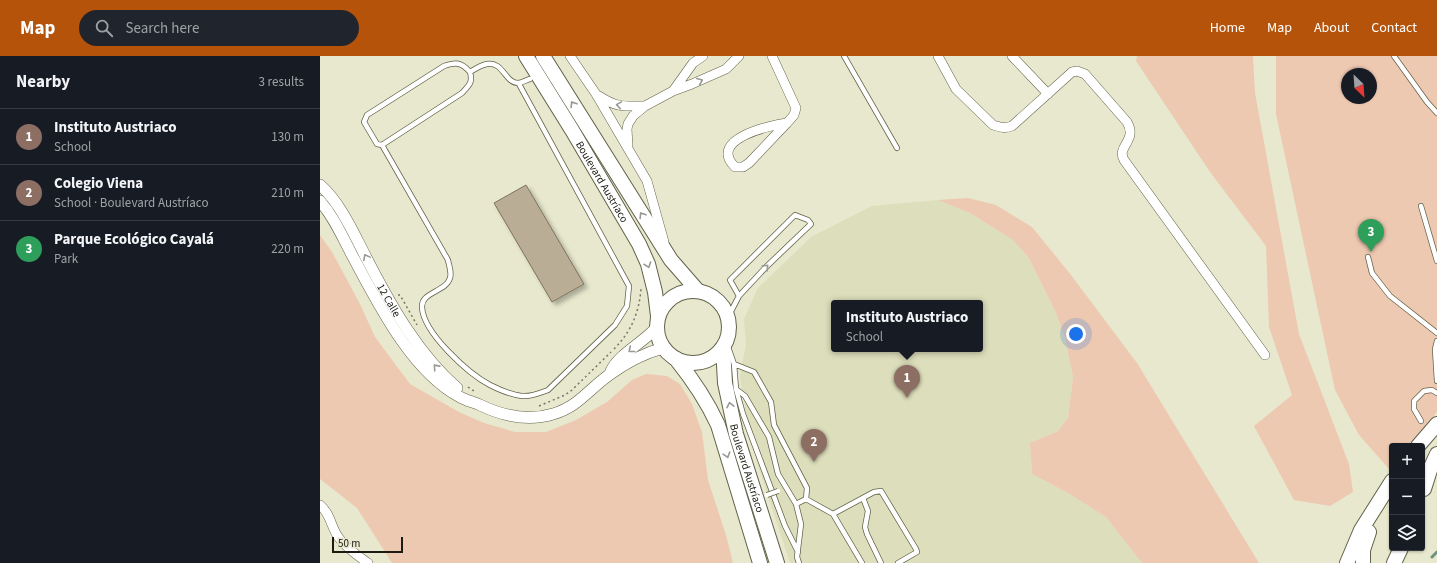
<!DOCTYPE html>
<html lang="en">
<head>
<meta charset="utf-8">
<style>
	body { margin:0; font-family:"Source Sans 3",sans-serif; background:#20242c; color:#f1f3f6 }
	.controls { position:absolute; right:12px; bottom:12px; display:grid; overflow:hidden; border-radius:4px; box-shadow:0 1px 3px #0004 }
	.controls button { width:36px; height:36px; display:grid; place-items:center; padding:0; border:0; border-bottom:1px solid #363941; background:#171b24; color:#f1f3f6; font:20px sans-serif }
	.compass { position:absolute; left:1021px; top:12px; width:36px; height:36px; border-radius:50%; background:#171b24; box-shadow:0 1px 3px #0004; rotate:155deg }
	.scale { position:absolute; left:12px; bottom:10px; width:71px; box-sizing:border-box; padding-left:4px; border:2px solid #1b1b12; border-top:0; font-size:11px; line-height:14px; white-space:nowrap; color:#1b1b12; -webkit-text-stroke:3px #e7e8cd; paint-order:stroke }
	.you { position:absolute; left:756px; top:278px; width:14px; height:14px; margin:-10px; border:3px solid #fff; border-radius:50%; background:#1a73e8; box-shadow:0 0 0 6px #1a73e833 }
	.badge { display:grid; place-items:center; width:26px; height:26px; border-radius:50%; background:#b45309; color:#fff; font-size:13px; font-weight:700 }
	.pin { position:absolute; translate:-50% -33px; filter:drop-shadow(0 1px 2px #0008) }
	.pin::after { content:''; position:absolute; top:21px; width:14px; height:12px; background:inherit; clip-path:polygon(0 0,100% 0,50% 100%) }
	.popup { position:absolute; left:511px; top:244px; width:152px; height:52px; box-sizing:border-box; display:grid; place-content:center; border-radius:4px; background:#171b24; filter:drop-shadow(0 1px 3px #0005); font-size:13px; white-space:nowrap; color:#9ea1a6 }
	.popup b { font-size:15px; color:#f1f3f6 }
	.popup::after { content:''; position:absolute; left:50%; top:100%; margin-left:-8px; border:8px solid transparent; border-top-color:#171b24 }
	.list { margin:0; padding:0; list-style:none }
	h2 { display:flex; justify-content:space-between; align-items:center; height:52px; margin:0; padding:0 16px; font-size:17px }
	h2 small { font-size:13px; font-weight:400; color:#9ea1a6 }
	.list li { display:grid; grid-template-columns:26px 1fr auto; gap:12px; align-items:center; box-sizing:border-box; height:56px; padding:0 16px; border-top:1px solid #363941 }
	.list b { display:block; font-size:15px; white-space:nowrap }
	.list p { margin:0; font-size:13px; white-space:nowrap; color:#9ea1a6 }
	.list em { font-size:13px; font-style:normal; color:#9ea1a6 }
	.icon { flex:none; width:22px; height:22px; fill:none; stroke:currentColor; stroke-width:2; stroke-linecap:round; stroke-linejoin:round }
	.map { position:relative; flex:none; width:1117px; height:507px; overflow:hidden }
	header { display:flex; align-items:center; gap:24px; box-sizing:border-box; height:56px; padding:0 20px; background:#b45309; color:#fff }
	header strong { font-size:19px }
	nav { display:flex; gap:22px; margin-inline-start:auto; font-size:14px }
	.search { width:280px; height:36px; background:#20242c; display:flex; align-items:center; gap:10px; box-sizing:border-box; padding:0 14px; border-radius:22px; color:#9ea1a6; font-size:15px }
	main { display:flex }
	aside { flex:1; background:#171b24 }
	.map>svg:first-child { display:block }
</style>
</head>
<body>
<header>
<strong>Map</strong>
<div class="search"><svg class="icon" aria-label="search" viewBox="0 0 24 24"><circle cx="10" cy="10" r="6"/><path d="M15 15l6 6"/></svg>Search here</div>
<nav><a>Home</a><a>Map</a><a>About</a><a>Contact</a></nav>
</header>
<main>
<aside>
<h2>Nearby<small>3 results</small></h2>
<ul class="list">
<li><span class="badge" style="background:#8d6e63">1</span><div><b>Instituto Austriaco</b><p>School</p></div><em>130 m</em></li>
<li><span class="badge" style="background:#8d6e63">2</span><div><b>Colegio Viena</b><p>School · Boulevard Austríaco</p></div><em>210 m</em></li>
<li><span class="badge" style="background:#2e9e5b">3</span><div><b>Parque Ecológico Cayalá</b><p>Park</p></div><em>220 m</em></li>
</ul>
</aside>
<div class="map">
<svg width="1117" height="507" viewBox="0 0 1117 507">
	<defs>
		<filter id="shadow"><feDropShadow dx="3.5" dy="3.5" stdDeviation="2" flood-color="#0004"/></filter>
	</defs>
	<rect width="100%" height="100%" fill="#e7e8cd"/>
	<path fill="#dddebb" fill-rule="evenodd" d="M618 144 650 157 693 184 709 202 736 257 745 282 753 321 748 362 738 375 710 387 712 418 748 437 786 461 822 507H470L438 410 428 369 420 320 426 288 424 263 438 232 491 181 552 150ZM514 247H660V293H514Z"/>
	<path fill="#eec9b1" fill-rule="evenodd" d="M817 0H933L935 37 979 278 1029 408 1033 436 1010 450 974 444 934 370 972 339 949 271 946 190 890 116 816 5Z
		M956 0H1117V356L1089 390H1072V411L1070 414 1039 379 1015 334 956 58ZM1027 18H1051V42H1027Z
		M648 142 676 149 712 171 751 219 817 307 939 507H822L786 461 748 437 712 418 710 387 738 375 748 362 753 321 745 282 736 257 709 202 693 184 650 157 618 144Z
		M0 179 12 196 40 248 55 281 90 328 139 356 164 367 195 376H226L256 364 287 346 312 324 326 318 347 320 360 328 372 348 382 376 388 424 406 479 413 507H72L37 452 0 423Z"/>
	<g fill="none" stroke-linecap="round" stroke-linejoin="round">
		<path stroke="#6d937c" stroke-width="3" d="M1112 501 1117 496"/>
	</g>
	<path fill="#baad95" stroke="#7f735d" filter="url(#shadow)" d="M206 129 264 228 232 246 174 147Z"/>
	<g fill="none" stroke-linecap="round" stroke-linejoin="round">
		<g stroke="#62624a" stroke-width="6">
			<path id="service" d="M524 0 577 92
				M1074 0 1107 46 1117 57
				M150 16C141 6 136 6 124 10L47 59 44 66 57 88 62 89 142 37C149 29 153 27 150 16 155 13 161 9 167 8 183 5 185 27 198 27 202 27 206 24 210 23
				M62 89 128 204C129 210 132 216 130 222 126 236 101 236 102 251 103 277 149 318 170 329 180 334 192 339 202 340 211 341 220 337 228 334L295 269 307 250 309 230 199 28
				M1101 150 1117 205
				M1048 201 1052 217 1070 240 1117 277
				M408 261 419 240 446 211 491 168 488 164 475 159 410 224 419 240
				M1117 285 1115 293 1117 325
				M408 291 414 308 434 316 451 346 454 369 487 432 486 443
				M414 308 416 333 423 358 465 470 478 496
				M416 333 425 340 449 381 458 418 476 448 481 468 477 501 479 507
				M1101 365 1094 353V345L1104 335 1112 334 1117 337
				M543 442 548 455 545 471 547 478 561 507
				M476 448 486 443 513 458 542 507
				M513 458 554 436 561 435 596 493 597 496 578 507"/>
		</g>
		<g stroke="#62624a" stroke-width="10">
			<path id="minor" d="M250 0 276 38 327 125 344 186
				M452 0 476 52 474 59 467 67
				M618 0 636 33 673 69C680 71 685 73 692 70L752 16 757 15 765 18 807 66C818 85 796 90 804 104L945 299
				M692 0 728 38
				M353 35 373 7 383 0
				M279 40C297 52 305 50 325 50
				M467 67 429 107 423 111H415C387 83 451 69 467 67Z
				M308 90 307 73 308 68 313 60 325 50 353 35 372 28 397 17 406 13 419 0
				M0 449C11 458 11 472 19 482 26 492 37 499 48 507"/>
		</g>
		<g stroke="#62624a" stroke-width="12">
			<g id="tertiary">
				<path id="s1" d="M0 129C22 148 36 183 50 209 73 253 99 299 137 332"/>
				<path d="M0 145C14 161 22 180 32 199 58 247 91 315 140 341 147 345 154 346 160 349 183 360 207 366 233 358 258 351 269 333 289 319 304 308 325 297 343 292"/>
				<path d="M291 315C299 298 324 286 336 272"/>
			</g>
		</g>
		<g stroke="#62624a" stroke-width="16">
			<g id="primary">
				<path id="s2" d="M206 0 252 74 319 188 328 208 335 236 338 260"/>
				<path d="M223 0 351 204 378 235"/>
				<circle cx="373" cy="271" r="36"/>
				<path id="s3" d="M403 291 405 327 416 378 457 507"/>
				<path d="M356 303C373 324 387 345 398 369L440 507"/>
				<path d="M1098 390 1117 368"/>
				<path d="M1104 433 1111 411 1117 398"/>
				<path d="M1027 507 1041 474 1072 425"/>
				<path d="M1043 507V494L1049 476"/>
				<path d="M1074 507 1081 492"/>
			</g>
		</g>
		<path stroke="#776" stroke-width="1.5" stroke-dasharray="2 3" stroke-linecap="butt" d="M78 239H80L97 269
			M294 293C311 276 319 257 321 233
			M148 331 154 335
			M219 350 245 339 252 334 291 296"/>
		<use href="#service" stroke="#fff" stroke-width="4.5"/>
		<use href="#minor" stroke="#fff" stroke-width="9"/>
		<use href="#tertiary" stroke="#fff" stroke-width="11"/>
		<use href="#primary" stroke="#fff" stroke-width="14"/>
		<g stroke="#62624a" stroke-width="6" stroke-linecap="butt">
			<path id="service-bridge" d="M447 439 458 435"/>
		</g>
		<use href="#service-bridge" stroke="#fff" stroke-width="4.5"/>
	</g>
	<defs><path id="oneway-chevron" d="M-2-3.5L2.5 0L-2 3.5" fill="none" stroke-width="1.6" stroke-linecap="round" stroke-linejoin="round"/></defs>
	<g stroke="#989894">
		<use href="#oneway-chevron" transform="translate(380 25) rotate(-23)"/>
		<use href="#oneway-chevron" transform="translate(253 48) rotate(-122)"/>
		<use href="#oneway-chevron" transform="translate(299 49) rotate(-171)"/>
		<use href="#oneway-chevron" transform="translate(322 159) rotate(-122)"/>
		<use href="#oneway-chevron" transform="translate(46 201) rotate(-118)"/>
		<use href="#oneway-chevron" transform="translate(328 209) rotate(71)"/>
		<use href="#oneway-chevron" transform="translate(446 211) rotate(-46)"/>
		<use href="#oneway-chevron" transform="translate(311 294) rotate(141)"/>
		<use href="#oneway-chevron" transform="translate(116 311) rotate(-132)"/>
		<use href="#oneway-chevron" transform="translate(410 349) rotate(-102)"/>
		<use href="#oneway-chevron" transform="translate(407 399) rotate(73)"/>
	</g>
	<g text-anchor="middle" stroke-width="3" stroke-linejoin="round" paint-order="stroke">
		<g font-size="11" fill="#1b1b12" stroke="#e7e8cd">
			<text dy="4" stroke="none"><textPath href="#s2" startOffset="147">Boulevard Austríaco</textPath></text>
			<text dy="4" stroke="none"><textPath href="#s1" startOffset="135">12 Calle</textPath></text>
			<text dy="4" stroke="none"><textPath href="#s3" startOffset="124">Boulevard Austríaco</textPath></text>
		</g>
	</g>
</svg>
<div class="controls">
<button>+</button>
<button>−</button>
<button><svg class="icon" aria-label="layers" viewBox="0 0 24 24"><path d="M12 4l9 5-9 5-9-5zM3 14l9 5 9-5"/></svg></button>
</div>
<svg class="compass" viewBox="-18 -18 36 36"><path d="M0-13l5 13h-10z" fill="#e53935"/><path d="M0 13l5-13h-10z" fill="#9ea1a6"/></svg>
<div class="scale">50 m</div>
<div class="you"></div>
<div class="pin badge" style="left:587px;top:342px;background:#8d6e63">1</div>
<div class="popup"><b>Instituto Austriaco</b>School</div>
<div class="pin badge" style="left:494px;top:406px;background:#8d6e63">2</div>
<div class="pin badge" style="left:1051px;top:196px;background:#2e9e5b">3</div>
</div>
</main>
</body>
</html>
